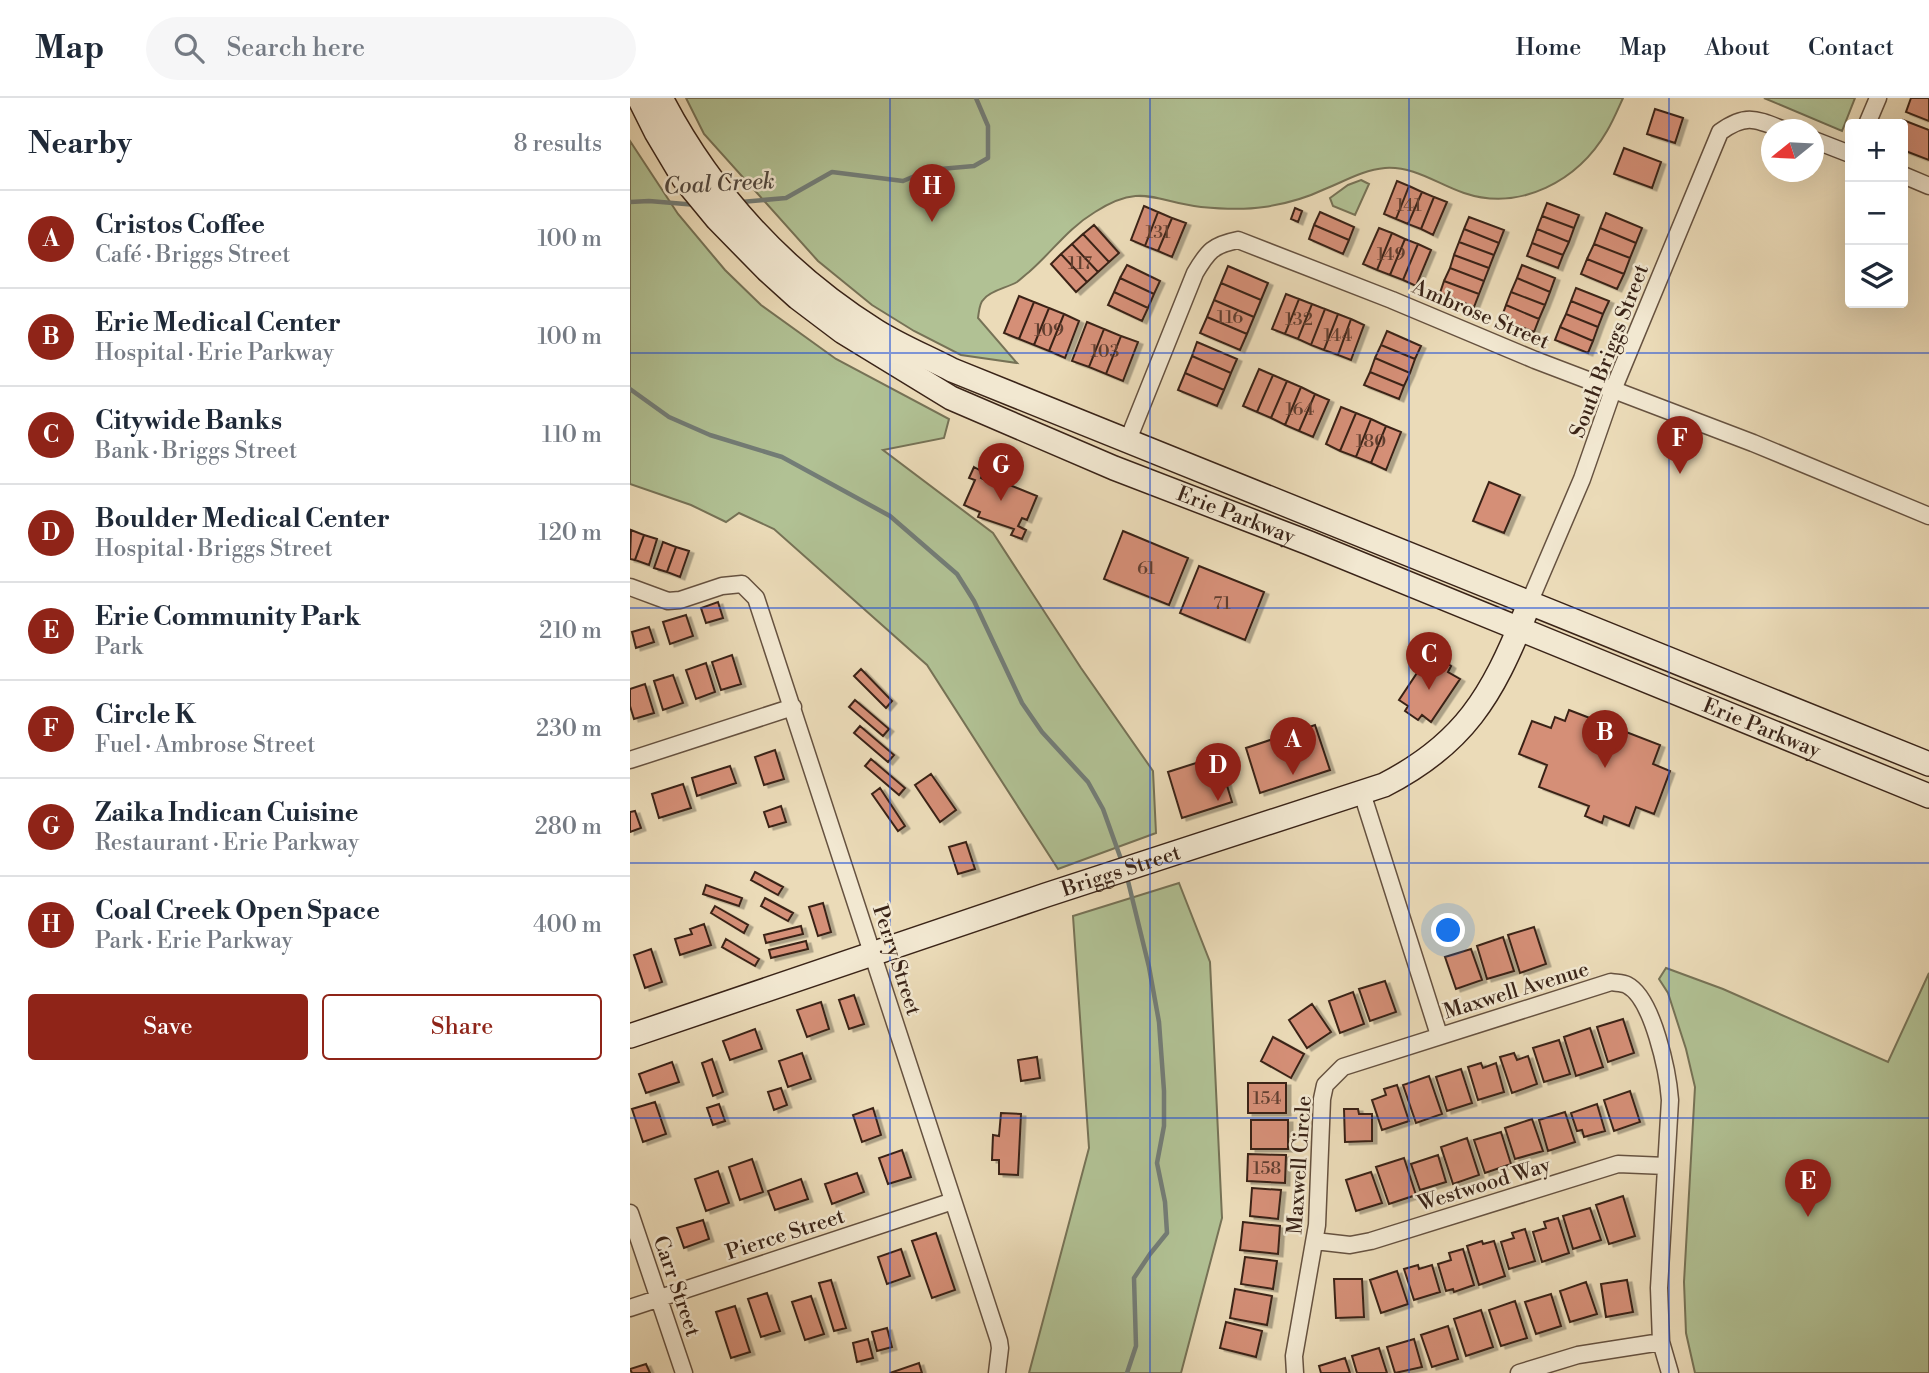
<!DOCTYPE html>
<html lang="en">
<head>
<meta charset="utf-8">
<style>
	body { margin:0; font-family:"Libre Bodoni",serif; background:#f6f6f7; color:#1f2937 }
	.controls { position:absolute; right:21px; top:21px; display:grid; overflow:hidden; border-radius:7px; box-shadow:0 7px 28px #0002 }
	.controls button { width:63px; height:63px; display:grid; place-items:center; padding:0; border:0; border-bottom:2px solid #e0e1e3; background:#fff; color:#1f2937; font:35px sans-serif }
	.compass { position:absolute; left:1131px; top:21px; width:63px; height:63px; border-radius:50%; background:#fff; box-shadow:0 7px 28px #0002; rotate:252deg }
	.you { position:absolute; left:819px; top:833px; width:24px; height:24px; margin:-18px; border:5px solid #fff; border-radius:50%; background:#1a73e8; box-shadow:0 0 0 10px #1a73e833 }
	.badge { display:grid; place-items:center; width:46px; height:46px; border-radius:50%; background:#8f2418; color:#fff; font-size:23px; font-weight:700 }
	.pin { position:absolute; translate:-50% -58px; filter:drop-shadow(0 2px 4px #0008) }
	.pin::after { content:''; position:absolute; top:37px; width:24px; height:21px; background:inherit; clip-path:polygon(0 0,100% 0,50% 100%) }
	.list { margin:0; padding:0; list-style:none }
	h2 { display:flex; justify-content:space-between; align-items:center; height:91px; margin:0; padding:0 28px; font-size:30px }
	h2 small { font-size:23px; font-weight:400; color:#747a83 }
	.list li { display:grid; grid-template-columns:46px 1fr auto; gap:21px; align-items:center; box-sizing:border-box; height:98px; padding:0 28px; border-top:2px solid #e0e1e3 }
	.list b { display:block; font-size:26px; white-space:nowrap }
	.list p { margin:0; font-size:23px; white-space:nowrap; color:#747a83 }
	.list em { font-size:23px; font-style:normal; color:#747a83 }
	.actions { display:flex; gap:14px; padding:21px 28px }
	.actions a { flex:1; padding:16px 0; border:2px solid #8f2418; border-radius:7px; text-align:center; font-size:24px; color:#8f2418 }
	.actions .main { background:#8f2418; color:#fff }
	.icon { flex:none; width:38px; height:38px; fill:none; stroke:currentColor; stroke-width:2; stroke-linecap:round; stroke-linejoin:round }
	.map { position:relative; flex:none; width:1299px; height:1275px; overflow:hidden }
	header { display:flex; align-items:center; gap:42px; box-sizing:border-box; height:98px; padding:0 35px; background:#fff; border-bottom:2px solid #e0e1e3 }
	header strong { font-size:33px }
	nav { display:flex; gap:38px; margin-inline-start:auto; font-size:24px }
	.search { width:490px; height:63px; background:#f6f6f7; display:flex; align-items:center; gap:18px; box-sizing:border-box; padding:0 24px; border-radius:38px; color:#747a83; font-size:26px }
	main { display:flex }
	aside { flex:1; background:#fff }
	.map>svg:first-child { display:block }
</style>
</head>
<body>
<header>
<strong>Map</strong>
<div class="search"><svg class="icon" aria-label="search" viewBox="0 0 24 24"><circle cx="10" cy="10" r="6"/><path d="M15 15l6 6"/></svg>Search here</div>
<nav><a>Home</a><a>Map</a><a>About</a><a>Contact</a></nav>
</header>
<main>
<aside>
<h2>Nearby<small>8 results</small></h2>
<ul class="list">
<li><span class="badge">A</span><div><b>Cristos Coffee</b><p>Café · Briggs Street</p></div><em>100 m</em></li>
<li><span class="badge">B</span><div><b>Erie Medical Center</b><p>Hospital · Erie Parkway</p></div><em>100 m</em></li>
<li><span class="badge">C</span><div><b>Citywide Banks</b><p>Bank · Briggs Street</p></div><em>110 m</em></li>
<li><span class="badge">D</span><div><b>Boulder Medical Center</b><p>Hospital · Briggs Street</p></div><em>120 m</em></li>
<li><span class="badge">E</span><div><b>Erie Community Park</b><p>Park</p></div><em>210 m</em></li>
<li><span class="badge">F</span><div><b>Circle K</b><p>Fuel · Ambrose Street</p></div><em>230 m</em></li>
<li><span class="badge">G</span><div><b>Zaika Indican Cuisine</b><p>Restaurant · Erie Parkway</p></div><em>280 m</em></li>
<li><span class="badge">H</span><div><b>Coal Creek Open Space</b><p>Park · Erie Parkway</p></div><em>400 m</em></li>
</ul>
<div class="actions"><a class="main">Save</a><a>Share</a></div>
</aside>
<div class="map">
<svg width="1299" height="1275" viewBox="0 0 1299 1275">
	<defs>
		<filter id="shadow"><feDropShadow dx="4.5" dy="2.5" stdDeviation="0" flood-color="#0004"/></filter>
	</defs>
	<rect width="100%" height="100%" fill="#ebdbb8"/>
	<filter id="stains"><feTurbulence type="fractalNoise" baseFrequency=".00286" numOctaves="4"/><feColorMatrix values="0 0 0 0 .2 0 0 0 0 .09 0 0 0 0 .02 0 0 0 .5 -.17"/></filter>
	<radialGradient id="worn" r=".72"><stop offset=".6" stop-color="#630" stop-opacity="0"/><stop offset="1" stop-color="#630" stop-opacity=".3"/></radialGradient>
	<path fill="#b1c194" stroke="#767256" stroke-width="2" d="M56 0H993C988 11 983 23 977 33 948 83 890 114 834 95 807 86 785 68 755 70 733 72 715 83 695 91 676 100 655 106 634 109 614 112 592 111 571 109 525 104 512 84 465 114 437 131 423 153 399 174 395 177 391 181 387 184 377 190 361 192 354 201 349 205 349 214 348 220L387 265 331 257 284 233 242 207 188 163 74 36Z
		M1134 0H1225L1212 33Z
		M0 43 48 116 95 172 131 207 206 261 319 321 314 340 253 352 363 435 451 570 523 673 526 735 428 771 297 567 144 431 109 415 96 424 61 407 0 386Z
		M731 82 739 86 725 117 703 108 700 100 718 87Z
		M549 785 580 864 592 1120 551 1275H399L459 1050 443 818Z
		M1036 870 1093 891 1258 964 1299 875V1275H1065L1056 1235 1054 1184 1065 989 1056 951 1038 895 1029 881Z"/>
	<g fill="none" stroke-linecap="round" stroke-linejoin="round">
		<path stroke="#737d77" stroke-width="4.5" d="M0 104 19 103 67 107
			M111 104 156 100 202 74 273 83 299 72 344 68 358 60V28L346 0
			M0 291 39 319 80 337 152 359 260 418 327 476 344 503 392 605 412 634 458 684 473 711 492 764
			M497 1275 506 1248 504 1180 520 1156 537 1135 535 1104 527 1065 534 1028V993L529 924 519 869 497 779"/>
	</g>
	<path fill="#d58f77" stroke="#3a2418" stroke-width="2" filter="url(#shadow)" d="M1281 0H1299V23L1276 14Z
		M1025 11 1053 20 1045 45 1017 36Z
		M1273 22 1299 32V62L1273 52V26H1271Z
		M994 50 1031 64 1022 90 984 76Z
		M767 83 779 88 766 121 754 116Z
		M779 88 792 94 778 126 766 121Z
		M792 94 804 99 791 131 778 126Z
		M804 99 817 104 803 137 791 131Z
		M917 105 949 117 944 130 912 118Z
		M514 108 528 114 515 148 501 142Z
		M665 110 672 113 668 124 661 121Z
		M528 114 542 120 528 153 515 148Z
		M690 114 724 129 719 142 684 127Z
		M976 115 1012 130 1006 145 970 130Z
		M912 118 944 130 939 144 907 131Z
		M839 119 874 132 869 145 834 131Z
		M542 120 556 125 542 159 528 153Z
		M464 127 489 155 479 164 453 136Z
		M684 127 719 142 713 156 679 141Z
		M749 130 762 135 747 172 733 166Z
		M970 130 1006 145 1000 160 964 146Z
		M834 131 869 145 864 157 829 144Z
		M907 131 939 144 933 157 902 145Z
		M762 135 775 141 760 177 747 172Z
		M453 136 479 164 468 174 442 146Z
		M775 141 788 146 773 182 760 177Z
		M829 144 864 157 859 170 824 157Z
		M902 145 933 157 928 170 897 158Z
		M442 146 468 174 457 184 431 156Z
		M788 146 801 152 786 188 773 182Z
		M964 146 1000 160 994 176 957 161Z
		M431 156 457 184 446 194 421 166Z
		M824 157 859 170 854 183 820 170Z
		M957 161 994 176 987 191 951 176Z
		M497 167 530 183 524 196 490 180Z
		M892 167 925 180 920 194 887 180Z
		M598 168 638 185 631 202 591 185Z
		M820 170 854 183 849 196 814 183Z
		M490 180 524 196 518 210 484 194Z
		M887 180 920 194 915 207 881 194Z
		M814 183 849 196 844 209 810 195Z
		M591 185 631 202 624 219 584 202Z
		M946 190 979 203 973 216 941 203Z
		M484 194 518 210 512 223 478 207Z
		M881 194 915 207 909 221 876 207Z
		M656 196 669 201 655 236 642 231Z
		M389 198 404 204 389 241 374 235Z
		M669 201 682 206 668 241 655 236Z
		M584 202 624 219 617 236 577 219Z
		M941 203 973 216 968 229 936 216Z
		M404 204 419 210 404 247 389 241Z
		M682 206 695 211 681 247 668 241Z
		M876 207 909 221 904 234 871 221Z
		M419 210 434 216 419 253 404 247Z
		M695 211 708 216 694 252 681 247Z
		M434 216 449 223 435 260 419 253Z
		M708 216 721 221 708 257 694 252Z
		M936 216 968 229 963 243 930 229Z
		M577 219 617 236 610 252 570 235Z
		M721 221 734 227 721 262 708 257Z
		M457 224 474 231 459 269 442 263Z
		M930 229 963 243 958 255 925 242Z
		M474 231 491 238 476 276 459 269Z
		M757 233 791 248 785 261 751 247Z
		M491 238 508 244 493 283 476 276Z
		M567 244 607 261 601 275 562 258Z
		M751 247 785 261 780 275 745 260Z
		M562 258 601 275 594 292 555 275Z
		M745 260 780 275 774 288 740 274Z
		M629 271 643 277 627 314 613 308Z
		M740 274 774 288 769 301 734 287Z
		M555 275 594 292 587 308 548 292Z
		M643 277 657 283 641 320 627 314Z
		M657 283 671 289 655 327 641 320Z
		M671 289 685 296 669 333 655 327Z
		M685 296 699 302 683 339 669 333Z
		M711 309 726 315 710 353 696 346Z
		M726 315 741 321 726 359 710 353Z
		M741 321 756 328 741 365 726 359Z
		M756 328 771 334 756 372 741 365Z
		M344 369 353 374 351 380 363 386 365 381 407 398 397 422 392 420 388 428 396 432 392 441 381 437 384 431 348 419 350 414 334 407 345 382 339 380Z
		M859 384 890 397 874 435 843 423Z
		M1 432 14 437 5 462 0 461Z
		M493 433 558 460 539 507 474 481Z
		M14 437 27 441 19 467 5 462Z
		M33 444 46 449 37 474 24 470Z
		M46 449 59 453 50 479 37 474Z
		M569 468 634 494 615 542 550 515Z
		M88 504 93 520 76 525 71 510Z
		M56 517 63 538 40 546 33 524Z
		M19 529 24 544 6 550 2 534Z
		M102 557 111 586 91 592 82 564Z
		M797 560 808 568 812 562 821 568 818 574 830 581 801 624 792 617 788 622 775 613 778 608 769 602Z
		M76 565 85 594 66 601 56 572Z
		M231 571 262 603 256 610 224 578Z
		M43 577 53 605 33 612 24 583Z
		M15 586 24 615 4 621 0 608V591Z
		M225 602 259 631 253 638 219 609Z
		M939 612 1030 647 1023 666 1040 673 1024 716 1006 709 999 728 974 718 972 725 955 718 959 708 909 689 917 667 889 656 902 623 921 630 925 619 935 623Z
		M685 627 700 672 630 695 616 650Z
		M230 628 264 657 258 664 224 635Z
		M145 652 154 681 134 687 125 659Z
		M588 658 602 704 552 720 538 674Z
		M241 661 275 690 269 697 235 668Z
		M100 668 106 685 67 698 62 680Z
		M301 676 326 712 310 724 285 687Z
		M53 686 61 710 29 720 22 696Z
		M250 690 275 728 268 733 242 696Z
		M151 708 156 724 139 729 134 714Z
		M5 713 11 730 0 734V714Z
		M336 744 345 771 328 776 319 749Z
		M125 774 153 789 148 797 121 782Z
		M76 787 112 800 109 808 73 796Z
		M135 800 163 815 158 823 131 808Z
		M193 805 201 834 188 838 179 809Z
		M85 808 118 827 114 835 81 815Z
		M74 826 81 847 50 857 45 841 62 836 60 831Z
		M171 828 173 836 136 845 134 837Z
		M904 829 916 866 890 875 878 837Z
		M873 839 884 873 857 881 847 848Z
		M96 841 129 861 125 868 92 849Z
		M176 843 178 851 141 860 139 852Z
		M21 851 32 884 15 890 4 857Z
		M841 851 852 882 826 891 815 859Z
		M755 883 766 914 740 923 729 891Z
		M723 894 734 926 710 935 699 903Z
		M224 897 234 926 219 931 209 902Z
		M191 904 199 931 177 939 167 912Z
		M682 906 701 934 677 950 659 922Z
		M993 921 1004 955 978 964 967 929Z
		M960 930 973 969 946 978 934 939Z
		M125 931 132 951 100 962 93 943Z
		M643 939 674 956 661 980 631 963Z
		M929 942 940 976 914 984 903 950Z
		M172 955 181 981 158 989 149 963Z
		M884 955 887 962 898 958 907 986 882 995 870 959Z
		M407 959 410 980 391 983 388 962Z
		M82 961 93 994 83 998 72 965Z
		M42 964 49 984 16 995 9 976Z
		M851 965 853 970 866 965 874 994 848 1002 838 969Z
		M831 971 842 1005 817 1013 806 979Z
		M799 978 812 1016 786 1025 773 987Z
		M618 985H656V1015H618Z
		M767 987 779 1023 752 1032 742 1002 756 997 754 991Z
		M151 990 157 1007 144 1012 138 994Z
		M1000 993 1010 1024 984 1033 974 1002Z
		M25 1004 36 1036 13 1044 2 1011Z
		M89 1006 95 1023 83 1027 77 1010Z
		M967 1006 975 1033 954 1039 952 1032 947 1033 941 1015Z
		M243 1010 251 1037 232 1044 223 1017Z
		M714 1011H728L729 1016H742V1043L715 1044Z
		M935 1014 945 1044 918 1053 909 1022Z
		M371 1015 391 1016 388 1077 369 1076V1062H362L363 1037 369 1038Z
		M902 1021 913 1053 885 1061 875 1030Z
		M621 1022H658V1051H621Z
		M871 1034 881 1066 855 1075 844 1042Z
		M837 1040 849 1077 823 1086 811 1049Z
		M272 1052 281 1079 258 1086 249 1060Z
		M618 1056 656 1057 655 1085 617 1083Z
		M808 1057 816 1084 790 1092 781 1066Z
		M774 1060 786 1097 759 1106 746 1069Z
		M122 1061 133 1094 110 1102 99 1069Z
		M88 1073 99 1105 76 1113 65 1081Z
		M741 1074 752 1105 726 1113 716 1082Z
		M227 1075 234 1094 202 1106 195 1086Z
		M171 1081 178 1101 145 1112 138 1093Z
		M622 1090 651 1092 648 1121 620 1118Z
		M993 1098 1005 1138 979 1146 966 1107Z
		M960 1110 971 1142 943 1151 933 1118Z
		M928 1120 939 1155 912 1164 903 1134 916 1130 914 1124Z
		M73 1122 79 1141 54 1150 47 1130Z
		M613 1124 650 1128 648 1156 610 1152Z
		M895 1131 905 1163 879 1171 871 1144 884 1140 882 1135Z
		M306 1135 325 1192 302 1200 282 1143Z
		M852 1143 853 1146 864 1143 875 1178 849 1187 837 1148Z
		M271 1151 280 1178 257 1186 248 1159Z
		M833 1151 844 1187 824 1194 823 1191 816 1193 808 1166 821 1162 819 1155Z
		M615 1159 647 1163 643 1191 611 1186Z
		M788 1167 789 1171 802 1167 810 1194 784 1202 774 1171Z
		M767 1173 778 1206 751 1215 740 1182Z
		M704 1181H732L734 1219 706 1220Z
		M201 1182 216 1230 204 1233 189 1185Z
		M997 1182 1003 1214 976 1219 971 1186Z
		M956 1184 967 1216 940 1224 930 1193Z
		M605 1191 642 1198 637 1227 600 1220Z
		M137 1195 150 1233 131 1239 118 1201Z
		M921 1196 931 1228 906 1236 895 1204Z
		M181 1198 194 1236 175 1242 162 1204Z
		M885 1203 897 1240 871 1248 859 1212Z
		M105 1208 120 1254 101 1260 86 1214Z
		M851 1212 863 1249 836 1258 824 1221Z
		M596 1224 632 1233 626 1259 590 1250Z
		M818 1228 828 1261 802 1269 791 1237Z
		M257 1230 262 1249 247 1253 242 1234Z
		M238 1241 243 1260 227 1264 223 1245Z
		M784 1241 792 1269 765 1275 757 1249Z
		M749 1250 757 1275H727L722 1258Z
		M715 1260 720 1275H691L689 1268Z
		M289 1265 292 1275H260Z
		M16 1266 20 1275H2L0 1271Z"/>
	<g fill="none" stroke-linecap="round" stroke-linejoin="round">
		<g stroke="#665240" stroke-width="19">
			<path id="street" d="M1237 26 1248 0
				M1184 42 1220 56
				M1273 77 1299 88
				M498 342 565 175C578 153 583 147 608 142L762 202 905 262 1123 345 1299 418
				M0 489 38 503 50 502 92 488 112 486 126 500 369 1243 370 1250 367 1275
				M899 505 952 381 983 292 1090 34C1116 15 1126 21 1154 32
				M0 662 163 609
				M732 695 809 937
				M0 1115 54 1275
				M685 1143 720 1147 741 1143 988 1066 1036 1068
				M0 1210 323 1103
				M665 1275 664 1258 687 1127 692 1001 695 987 713 969 981 884C986 885 993 885 997 887 1023 900 1038 975 1040 1002L1029 1190 1031 1244 1040 1275
				M889 1275 948 1257 1031 1244"/>
		</g>
		<g stroke="#3a2418" stroke-width="26">
			<g id="secondary">
				<path id="s1" d="M9 0 26 34 54 81 87 121 137 172 168 200 213 234 321 300 484 370 679 445 1299 698"/>
				<path d="M31 0C80 95 155 176 246 233 270 248 297 259 322 272L1299 666"/>
				<path id="s2" d="M0 938 416 797 754 687C834 646 862 598 895 516"/>
			</g>
		</g>
		<use href="#street" stroke="#f2e8d1" stroke-width="16"/>
		<use href="#secondary" stroke="#f2e8d1" stroke-width="23"/>
	</g>
	<path fill="none" stroke="#1d4ed8" stroke-width="2" stroke-opacity="0.55" d="M260 0V1275M520 0V1275M779 0V1275M1039 0V1275M0 255H1299M0 510H1299M0 765H1299M0 1020H1299"/>
	<g text-anchor="middle" stroke-width="5" stroke-linejoin="round" paint-order="stroke">
		<g font-size="18" fill="#613f30">
			<text x="779" y="113">141</text>
			<text x="528" y="140">131</text>
			<text x="761" y="162">149</text>
			<text x="450" y="171">117</text>
			<text x="600" y="225">116</text>
			<text x="669" y="227">132</text>
			<text x="419" y="238">109</text>
			<text x="708" y="243">144</text>
			<text x="475" y="259">103</text>
			<text x="670" y="317">164</text>
			<text x="741" y="349">180</text>
			<text x="516" y="476">61</text>
			<text x="592" y="511">71</text>
			<text x="637" y="1006">154</text>
			<text x="637" y="1076">158</text>
		</g>
		<g font-size="21" fill="#3a2418" stroke="#f2e8d1">
			<text transform="translate(851 216) rotate(23)" y="7">Ambrose Street</text>
			<text transform="translate(979 253) rotate(-69)" y="7">South Briggs Street</text>
			<text dy="7" stroke="none"><textPath href="#s1" startOffset="749">Erie Parkway</textPath></text>
			<text dy="7" stroke="none"><textPath href="#s1" startOffset="1316">Erie Parkway</textPath></text>
			<text dy="7" stroke="none"><textPath href="#s2" startOffset="518">Briggs Street</textPath></text>
			<text transform="translate(267 862) rotate(72)" y="7">Perry Street</text>
			<text transform="translate(886 892) rotate(-17)" y="7">Maxwell Avenue</text>
			<text transform="translate(669 1067) rotate(-86)" y="7">Maxwell Circle</text>
			<text transform="translate(854 1086) rotate(-17)" y="7">Westwood Way</text>
			<text transform="translate(155 1136) rotate(-18)" y="7">Pierce Street</text>
			<text transform="translate(47 1188) rotate(71)" y="7">Carr Street</text>
		</g>
		<g font-size="23" font-style="italic" fill="#524940" stroke="#f2e8d1">
			<text transform="translate(89 85) rotate(-3)" y="8">Coal Creek</text>
		</g>
	</g>
	<rect width="100%" height="100%" filter="url(#stains)"/>
	<rect width="100%" height="100%" fill="url(#worn)"/>
</svg>
<div class="controls">
<button>+</button>
<button>−</button>
<button><svg class="icon" aria-label="layers" viewBox="0 0 24 24"><path d="M12 4l9 5-9 5-9-5zM3 14l9 5 9-5"/></svg></button>
</div>
<svg class="compass" viewBox="-18 -18 36 36"><path d="M0-13l5 13h-10z" fill="#e53935"/><path d="M0 13l5-13h-10z" fill="#747a83"/></svg>
<div class="you"></div>
<div class="pin badge" style="left:663px;top:677px">A</div>
<div class="pin badge" style="left:975px;top:670px">B</div>
<div class="pin badge" style="left:799px;top:592px">C</div>
<div class="pin badge" style="left:588px;top:703px">D</div>
<div class="pin badge" style="left:1178px;top:1119px">E</div>
<div class="pin badge" style="left:1050px;top:376px">F</div>
<div class="pin badge" style="left:371px;top:403px">G</div>
<div class="pin badge" style="left:302px;top:124px">H</div>
</div>
</main>
</body>
</html>
